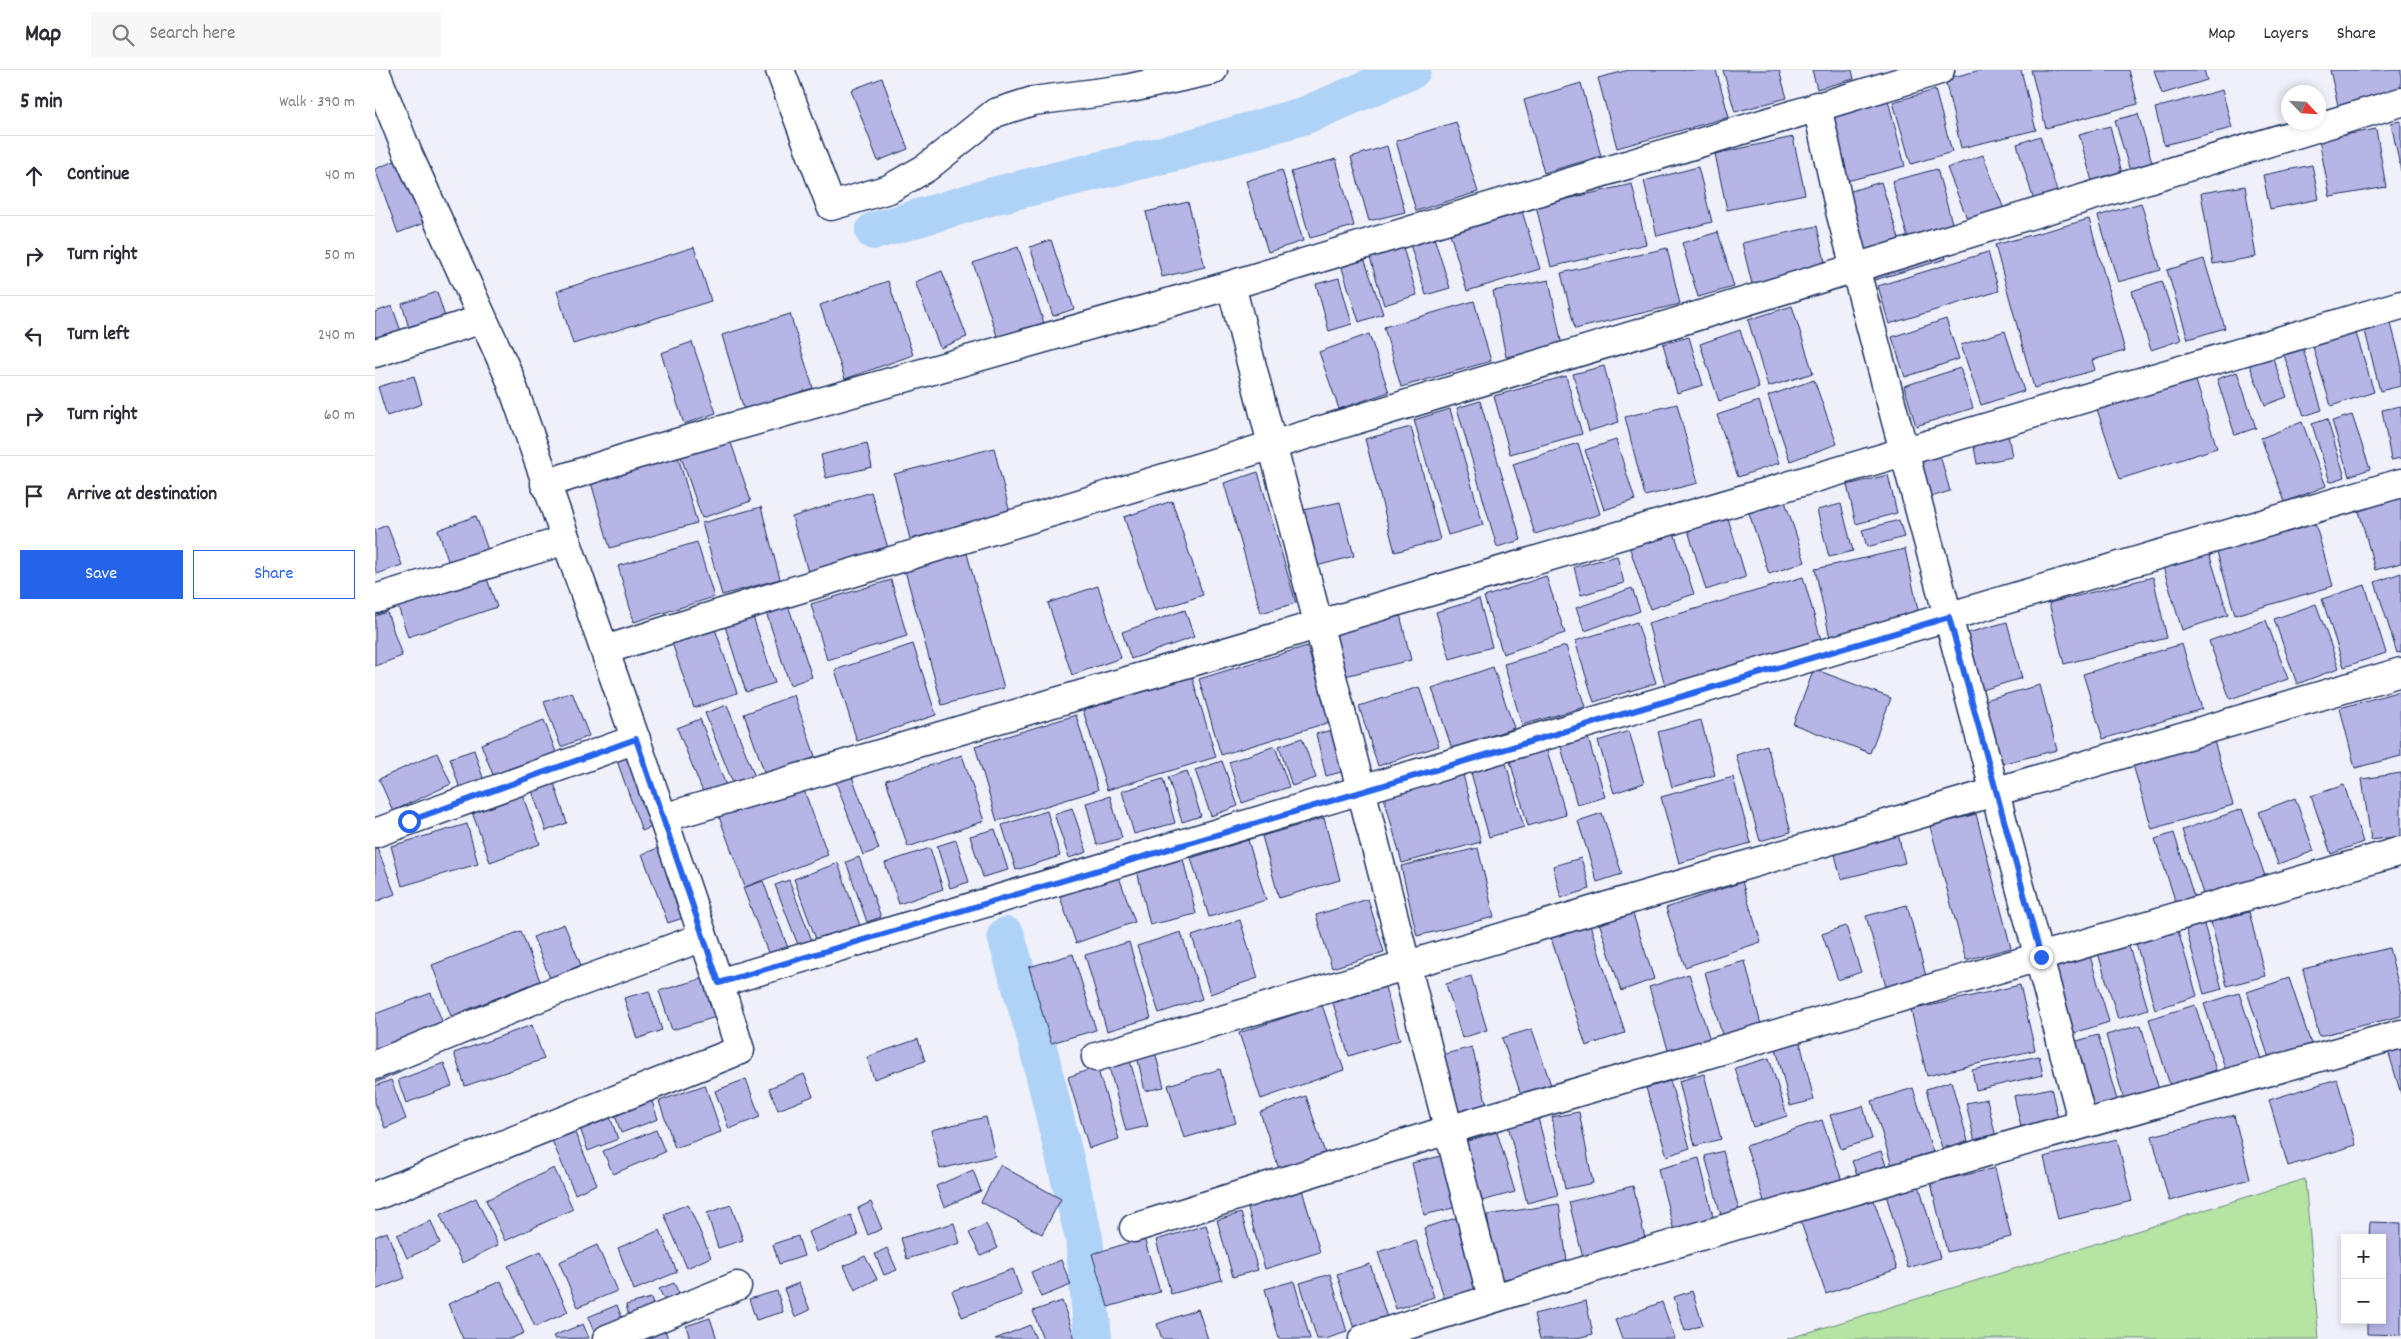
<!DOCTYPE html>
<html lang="en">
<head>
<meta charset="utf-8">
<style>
	body { margin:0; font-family:Dekko,sans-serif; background:#f7f7f7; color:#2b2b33 }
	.controls { position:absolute; right:15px; bottom:15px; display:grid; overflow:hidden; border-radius:0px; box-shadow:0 2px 8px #0003 }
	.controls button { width:45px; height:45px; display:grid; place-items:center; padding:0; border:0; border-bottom:1px solid #e1e1e2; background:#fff; color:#2b2b33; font:25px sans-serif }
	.compass { position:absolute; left:1906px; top:15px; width:45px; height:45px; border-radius:50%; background:#fff; box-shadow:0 2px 8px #0003; rotate:115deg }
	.stop { position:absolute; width:15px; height:15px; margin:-11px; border:4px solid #2563eb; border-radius:50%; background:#fff }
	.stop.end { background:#2563eb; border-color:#fff; box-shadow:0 1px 5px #0008 }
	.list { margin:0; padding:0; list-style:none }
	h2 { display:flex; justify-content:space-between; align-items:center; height:65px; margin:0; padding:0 20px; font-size:21px }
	h2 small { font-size:16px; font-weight:400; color:#7c7c81 }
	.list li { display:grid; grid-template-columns:32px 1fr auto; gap:15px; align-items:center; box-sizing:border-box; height:80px; padding:0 20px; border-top:1px solid #e1e1e2 }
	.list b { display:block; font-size:19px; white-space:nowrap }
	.list em { font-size:16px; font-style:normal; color:#7c7c81 }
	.actions { display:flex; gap:10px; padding:15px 20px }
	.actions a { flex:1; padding:11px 0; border:1px solid #2563eb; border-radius:0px; text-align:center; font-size:18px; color:#2563eb }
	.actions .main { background:#2563eb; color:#fff }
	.icon { flex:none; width:28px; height:28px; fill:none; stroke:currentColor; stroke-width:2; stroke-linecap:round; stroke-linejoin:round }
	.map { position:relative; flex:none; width:2026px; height:1269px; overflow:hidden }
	header { display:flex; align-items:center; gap:30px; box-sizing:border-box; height:70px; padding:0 25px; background:#fff; border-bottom:1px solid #e1e1e2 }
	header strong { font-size:24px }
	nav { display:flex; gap:28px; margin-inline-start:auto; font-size:18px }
	.search { width:350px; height:45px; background:#f7f7f7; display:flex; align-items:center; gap:12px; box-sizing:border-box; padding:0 18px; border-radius:0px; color:#7c7c81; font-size:19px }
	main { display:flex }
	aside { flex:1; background:#fff }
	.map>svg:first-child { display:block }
</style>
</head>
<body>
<header>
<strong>Map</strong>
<div class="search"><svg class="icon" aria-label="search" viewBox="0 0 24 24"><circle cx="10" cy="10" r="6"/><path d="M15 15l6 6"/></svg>Search here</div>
<nav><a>Map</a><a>Layers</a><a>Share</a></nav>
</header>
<main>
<aside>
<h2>5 min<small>Walk · 390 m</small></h2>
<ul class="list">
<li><svg class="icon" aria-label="ahead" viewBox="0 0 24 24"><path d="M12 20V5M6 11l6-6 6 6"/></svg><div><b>Continue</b></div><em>40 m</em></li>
<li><svg class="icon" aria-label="right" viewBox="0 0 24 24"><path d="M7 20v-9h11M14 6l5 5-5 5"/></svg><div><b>Turn right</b></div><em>50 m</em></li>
<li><svg class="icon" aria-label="left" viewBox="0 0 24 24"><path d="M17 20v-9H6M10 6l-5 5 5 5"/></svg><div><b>Turn left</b></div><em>240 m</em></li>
<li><svg class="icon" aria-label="right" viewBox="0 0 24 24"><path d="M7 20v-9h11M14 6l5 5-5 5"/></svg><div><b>Turn right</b></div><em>60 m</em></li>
<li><svg class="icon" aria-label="arrive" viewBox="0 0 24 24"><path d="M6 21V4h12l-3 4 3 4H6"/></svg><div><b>Arrive at destination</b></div></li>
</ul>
<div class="actions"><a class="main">Save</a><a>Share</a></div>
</aside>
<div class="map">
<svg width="2026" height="1269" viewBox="0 0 2026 1269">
	<rect width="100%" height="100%" fill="#f0f0fa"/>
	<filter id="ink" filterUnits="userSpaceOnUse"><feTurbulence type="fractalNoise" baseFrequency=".02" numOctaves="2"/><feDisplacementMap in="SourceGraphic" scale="10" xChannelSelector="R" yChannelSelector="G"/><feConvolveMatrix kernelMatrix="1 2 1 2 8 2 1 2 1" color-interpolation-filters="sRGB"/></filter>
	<g filter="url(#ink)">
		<path fill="#b6e4a2" stroke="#688a80" d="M1930 1109 1944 1269H1412Z"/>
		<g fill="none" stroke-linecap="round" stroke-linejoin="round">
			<path stroke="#afd3f7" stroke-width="38" d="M499 161 618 126 805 81 931 45 1037 0
				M631 866 660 965 709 1168 718 1269"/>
		</g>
		<path fill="#b6b5e6" stroke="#1b2f5e" d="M1254 0H1341L1354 47 1242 78 1223 8Z
			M1348 0H1404L1412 28 1360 42Z
			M1437 0H1477L1479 9 1442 19Z
			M1606 0H1646L1661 60 1586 78 1570 9Z
			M1656 0H1754L1763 34 1671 58Z
			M1779 0H1829L1832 10 1787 24Z
			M1955 0H2026V25L1964 40Z
			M507 8 533 79 503 91 476 20Z
			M1206 13 1226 86 1169 103 1149 30Z
			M1560 20 1577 82 1536 94 1518 32Z
			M1847 20 1857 58 1789 75 1780 38Z
			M1513 30 1530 96 1468 112 1451 46Z
			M1763 44 1780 102 1757 108 1740 50Z
			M2026 51V101L2016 53Z
			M1081 52 1103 122 1041 141 1021 71Z
			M1735 56 1748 107 1718 115 1704 64Z
			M2001 59 2011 117 1955 127 1944 70Z
			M1665 66 1685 131 1661 138 1642 74Z
			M1418 67 1430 124 1352 140 1340 84Z
			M1012 76 1030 142 994 151 976 87Z
			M1608 85 1630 142 1595 156 1572 98Z
			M27 88 52 152 23 163 0 99Z
			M961 89 979 156 935 168 916 102Z
			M1937 95 1944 129 1895 139 1888 105Z
			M1323 97 1337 152 1282 166 1269 111Z
			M1562 99 1579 160 1534 172 1517 111Z
			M907 100 928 171 893 182 871 111Z
			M1506 112 1525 172 1485 185 1466 124Z
			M1257 114 1271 174 1176 197 1161 136Z
			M1870 116 1881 187 1838 194 1826 123Z
			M813 132 830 197 787 207 771 142Z
			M1766 133 1786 200 1743 212 1723 146Z
			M1146 138 1165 199 1092 221 1074 160Z
			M1714 149 1750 281 1717 290 1720 300 1659 318 1620 175Z
			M1442 156 1452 201 1378 218 1367 173Z
			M1057 161 1075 218 1051 225 1033 168Z
			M1343 162 1359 217 1323 227 1307 173Z
			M676 170 699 239 678 246 655 177Z
			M1026 171 1042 225 1009 235 993 181Z
			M1567 176 1571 189 1496 211 1493 198Z
			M319 177 336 231 198 274 182 221Z
			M643 177 669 253 623 269 598 193Z
			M1292 178 1305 234 1200 259 1186 203Z
			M1613 182 1624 221 1514 254 1503 216Z
			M989 188 1008 244 984 252 966 195Z
			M1829 189 1850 258 1813 269 1792 200Z
			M567 201 592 267 565 278 540 212Z
			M964 208 977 254 954 261 941 214Z
			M1174 210 1187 276 1131 287 1118 221Z
			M513 211 538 285 470 309 445 235Z
			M1787 211 1806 270 1776 280 1757 221Z
			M62 222 71 250 35 262 27 234Z
			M1099 231 1116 291 1026 317 1009 257Z
			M17 236 27 264 0 275V242Z
			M1417 236 1438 303 1393 317 1373 250Z
			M415 244 438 318 369 340 347 265Z
			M2014 246 2026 292V316L2005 321 1988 253Z
			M1571 249 1584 289 1530 307 1517 267Z
			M1365 260 1384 318 1344 331 1325 274Z
			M1980 260 1999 322 1956 336 1937 274Z
			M1630 261 1649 321 1606 335 1586 275Z
			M994 264 1014 322 964 339 944 282Z
			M1314 267 1328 315 1302 323 1288 274Z
			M317 272 341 343 309 354 286 283Z
			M1927 276 1947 340 1929 346 1908 282Z
			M1896 283 1912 327 1890 335 1873 291Z
			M1229 296 1244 352 1214 361 1198 304Z
			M1585 298 1598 338 1541 356 1529 316Z
			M1862 302 1881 358 1860 365 1842 309Z
			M39 306 47 334 12 346 3 317Z
			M1191 306 1207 364 1135 384 1119 326Z
			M1820 308 1842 378 1745 409 1722 339Z
			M1439 310 1462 374 1415 391 1393 326Z
			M1105 331 1146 470 1122 477 1082 338Z
			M1384 331 1404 393 1363 407 1342 345Z
			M1302 334 1323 413 1270 426 1250 347Z
			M2026 336V388L2016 390 2007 340Z
			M1075 339 1108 455 1073 465 1039 350Z
			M1977 345 1995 399 1974 406 1957 351Z
			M1952 349 1970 407 1955 412 1937 354Z
			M1927 352 1951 416 1910 432 1886 368Z
			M1036 357 1065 470 1020 482 990 369Z
			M353 364 376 431 327 448 304 381Z
			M1633 364 1637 387 1602 394 1598 371Z
			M1241 370 1260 430 1229 440 1210 380Z
			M492 373 497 397 451 408 446 385Z
			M1203 373 1225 444 1160 464 1138 394Z
			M619 378 635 443 535 469 519 404Z
			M302 383 322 453 235 478 215 409Z
			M1565 385 1575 421 1553 428 1543 391Z
			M883 402 921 533 886 543 849 413Z
			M1513 405 1522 443 1481 454 1472 415Z
			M496 422 513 478 433 502 417 447Z
			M2026 425V493L2000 500 1983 437Z
			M1409 428 1430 492 1394 504 1373 440Z
			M797 431 828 525 780 541 749 447Z
			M965 432 979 486 938 497 924 441Z
			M1466 434 1478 481 1454 487 1442 440Z
			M386 437 405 509 347 525 327 453Z
			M1352 445 1371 507 1331 520 1312 457Z
			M101 446 115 486 76 500 63 460Z
			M1524 450 1529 467 1492 477 1487 460Z
			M1940 453 1958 516 1860 545 1842 482Z
			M12 455 27 495 2 504 0 499V460Z
			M1298 459 1319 524 1275 539 1253 473Z
			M322 472 339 527 259 552 243 496Z
			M1530 479 1545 549 1455 568 1440 499Z
			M591 480 629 618 567 635 529 497Z
			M1834 483 1853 545 1807 560 1788 497Z
			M1242 486 1249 513 1206 525 1199 497Z
			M110 503 122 537 33 567 22 533Z
			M2026 503V582L2022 583 2000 512Z
			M1171 506 1190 563 1128 584 1109 527Z
			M1428 507 1447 573 1291 619 1273 553Z
			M1778 507 1792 568 1689 594 1674 533Z
			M516 510 532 566 452 590 436 534Z
			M1990 515 2011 583 1969 597 1947 529Z
			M723 516 746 588 697 605 673 533Z
			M1257 518 1265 541 1210 561 1201 538Z
			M1104 529 1117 577 1075 589 1061 542Z
			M1941 534 1964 598 1922 614 1899 549Z
			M413 535 437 607 415 615 391 542Z
			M810 540 819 567 756 589 747 562Z
			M1024 540 1036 590 970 606 959 555Z
			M12 542 27 586 0 596V546Z
			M377 544 400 613 371 622 349 553Z
			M1891 550 1913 609 1855 629 1834 571Z
			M1262 552 1281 613 1219 632 1200 571Z
			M1632 552 1647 608 1604 621 1589 564Z
			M339 556 362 623 319 638 296 570Z
			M538 574 561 645 482 671 460 600Z
			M1807 574 1827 639 1728 669 1708 604Z
			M932 576 955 652 846 685 824 609Z
			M1191 576 1210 637 1147 655 1129 594Z
			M1118 597 1139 658 1077 679 1057 618Z
			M1439 599 1516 628 1495 683 1418 654Z
			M817 607 841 687 732 720 708 640Z
			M1665 615 1682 680 1622 695 1606 631Z
			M1044 617 1064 676 1003 696 984 636Z
			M2025 621 2026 686 1980 698 1965 638Z
			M197 622 214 666 186 677 169 632Z
			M419 625 441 689 391 707 369 644Z
			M352 635 380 707 359 716 330 643Z
			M701 645 723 720 622 751 600 676Z
			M325 649 352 718 330 727 302 658Z
			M169 650 182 685 120 710 106 674Z
			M1326 650 1340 705 1297 717 1283 662Z
			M968 657 978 699 951 706 941 664Z
			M1254 661 1269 713 1239 723 1223 671Z
			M927 668 941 708 917 716 904 676Z
			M1213 668 1230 727 1202 735 1186 677Z
			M1839 671 1858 735 1777 759 1758 695Z
			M1392 675 1416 762 1385 771 1361 685Z
			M900 676 914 717 867 733 854 692Z
			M1171 677 1191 745 1153 756 1134 687Z
			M99 680 109 711 85 719 75 688Z
			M260 682 285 754 267 761 241 688Z
			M62 683 76 714 18 741 4 709Z
			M587 685 609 751 533 777 511 710Z
			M1130 690 1149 757 1114 767 1095 699Z
			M847 691 863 736 836 746 820 700Z
			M812 701 826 746 807 752 793 707Z
			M2026 703V766L1996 770 1987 709Z
			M176 704 192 753 171 761 154 712Z
			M476 704 504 779 488 785 460 710Z
			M1088 705 1106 772 1027 793 1009 727Z
			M1358 707 1376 773 1304 793 1286 727Z
			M788 709 800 753 759 764 747 721Z
			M426 712 453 785 370 817 343 744Z
			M1969 715 1988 772 1956 784 1936 726Z
			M147 724 165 774 115 792 97 742Z
			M735 726 747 768 722 775 711 733Z
			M1920 728 1939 781 1903 794 1884 742Z
			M697 738 712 782 694 788 679 744Z
			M1867 739 1890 806 1829 827 1807 760Z
			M672 741 685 786 641 800 627 755Z
			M1227 743 1247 804 1222 812 1203 751Z
			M1601 744 1636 878 1591 890 1555 756Z
			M949 748 965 810 904 828 887 766Z
			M92 754 103 794 27 816 16 776Z
			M620 759 633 800 608 807 595 766Z
			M1799 763 1819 827 1801 833 1780 769Z
			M1523 764 1530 793 1466 809 1459 780Z
			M581 770 594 812 575 818 562 776Z
			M873 770 891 830 834 847 816 788Z
			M0 772 20 824 0 832Z
			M289 776 314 846 293 853 267 784Z
			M555 778 568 819 524 834 510 793Z
			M1103 778 1119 847 1042 866 1026 796Z
			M484 787 506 847 492 852 471 792Z
			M1206 788 1215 819 1186 828 1178 796Z
			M808 789 821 844 775 855 762 801Z
			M463 793 485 856 442 872 419 809Z
			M743 804 760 852 701 873 684 824Z
			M414 810 439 876 425 880 400 815Z
			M388 811 416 886 397 893 368 818Z
			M1367 812 1386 872 1310 897 1291 838Z
			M993 829 1009 882 957 898 941 845Z
			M1532 835 1551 906 1511 917 1491 846Z
			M1257 841 1279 909 1246 921 1224 852Z
			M1874 842 1890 906 1852 916 1836 852Z
			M865 850 883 908 835 924 817 866Z
			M1828 851 1847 919 1829 924 1810 856Z
			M1214 852 1250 963 1211 976 1175 865Z
			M189 854 206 895 175 908 158 867Z
			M1471 856 1486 902 1463 910 1447 864Z
			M146 861 165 911 76 946 57 895Z
			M1803 861 1822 926 1780 939 1761 873Z
			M806 862 827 929 784 943 762 876Z
			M1752 870 1773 939 1743 949 1722 880Z
			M754 872 776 948 732 961 710 885Z
			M2014 878 2026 925V946L1944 966 1928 899Z
			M1713 879 1734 952 1696 964 1673 891Z
			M698 884 721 960 676 973 654 897Z
			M1370 891 1386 955 1347 965 1330 902Z
			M1314 904 1335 970 1294 983 1274 917Z
			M336 906 348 945 297 960 284 921Z
			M1096 906 1112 960 1087 968 1071 914Z
			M1914 908 1936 974 1894 988 1872 922Z
			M1645 915 1660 980 1552 1006 1536 940Z
			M1010 917 1025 970 974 986 958 933Z
			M274 921 287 960 262 969 249 928Z
			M56 923 71 961 0 988V944Z
			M1864 923 1886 989 1851 1001 1829 934Z
			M947 935 969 1000 886 1029 864 963Z
			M1820 935 1841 1000 1795 1015 1774 949Z
			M157 955 169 989 90 1016 79 983Z
			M1766 955 1784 1020 1749 1030 1731 965Z
			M1157 959 1176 1015 1146 1025 1127 968Z
			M1723 965 1742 1030 1714 1039 1695 973Z
			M543 969 550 991 499 1009 492 987Z
			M1425 972 1439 1030 1415 1036 1401 978Z
			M2026 973V1024L2012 977Z
			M1097 977 1113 1039 1079 1048 1063 986Z
			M780 982 789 1017 770 1021 762 986Z
			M1664 986 1668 1005 1601 1020 1597 1000Z
			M754 987 773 1056 751 1061 733 993Z
			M1394 988 1412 1046 1378 1057 1360 998Z
			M22 992 26 1002 0 1013V1001Z
			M69 993 77 1016 31 1033 23 1010Z
			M722 997 744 1069 714 1078 693 1007Z
			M845 999 861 1053 809 1068 793 1015Z
			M429 1004 438 1026 403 1040 394 1018Z
			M1329 1004 1346 1069 1320 1076 1304 1011Z
			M371 1009 385 1047 354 1059 340 1021Z
			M1962 1009 1981 1075 1913 1096 1894 1030Z
			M16 1010 31 1049 10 1058 0 1033V1016Z
			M1295 1011 1315 1078 1292 1086 1271 1018Z
			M1576 1011 1593 1071 1567 1078 1551 1019Z
			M330 1015 346 1062 300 1078 284 1031Z
			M1538 1018 1559 1086 1518 1099 1497 1031Z
			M1676 1018 1684 1052 1647 1061 1639 1026Z
			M274 1023 283 1049 246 1063 237 1036Z
			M931 1026 951 1086 905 1102 885 1042Z
			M1612 1029 1621 1067 1600 1072 1591 1033Z
			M1488 1036 1497 1069 1466 1079 1455 1045Z
			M1204 1042 1218 1113 1190 1119 1177 1047Z
			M234 1044 243 1069 213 1081 204 1055Z
			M1859 1045 1875 1109 1794 1131 1777 1066Z
			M611 1047 620 1086 565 1099 556 1060Z
			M1163 1048 1183 1125 1152 1133 1133 1055Z
			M1447 1050 1468 1114 1392 1140 1371 1076Z
			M197 1056 222 1114 200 1124 175 1066Z
			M281 1060 290 1082 238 1104 228 1081Z
			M1122 1062 1140 1122 1107 1131 1089 1072Z
			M1742 1069 1757 1131 1683 1149 1669 1087Z
			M1348 1081 1365 1144 1347 1149 1330 1086Z
			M1506 1081 1514 1104 1485 1114 1477 1091Z
			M1070 1085 1082 1137 1049 1145 1037 1093Z
			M1324 1088 1339 1151 1299 1161 1283 1099Z
			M625 1095 686 1129 667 1164 606 1132Z
			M179 1098 198 1139 130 1171 111 1130Z
			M1620 1098 1636 1167 1572 1182 1556 1113Z
			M598 1100 606 1121 569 1137 561 1116Z
			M1544 1115 1565 1188 1533 1198 1511 1125Z
			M926 1116 945 1182 890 1199 871 1132Z
			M1258 1116 1272 1177 1209 1192 1194 1132Z
			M1497 1125 1522 1199 1451 1224 1425 1150Z
			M101 1128 123 1175 87 1193 65 1145Z
			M496 1132 507 1159 493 1165 483 1138Z
			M313 1134 336 1187 312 1198 289 1144Z
			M1184 1134 1193 1199 1122 1210 1112 1145Z
			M356 1135 368 1170 343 1178 332 1143Z
			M866 1143 883 1200 858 1207 842 1150Z
			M476 1145 483 1166 441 1182 433 1162Z
			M1084 1147 1104 1219 1069 1228 1049 1158Z
			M56 1151 65 1173 32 1188 22 1165Z
			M1995 1152 2026 1153V1265L1992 1264V1250H2007V1168H1994Z
			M579 1153 585 1173 532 1189 526 1168Z
			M611 1154 623 1178 606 1186 594 1163Z
			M831 1155 847 1210 796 1224 781 1170Z
			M285 1160 302 1202 259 1220 243 1178Z
			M12 1162 30 1208 0 1220V1167Z
			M423 1166 429 1186 404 1194 398 1174Z
			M769 1168 785 1222 733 1237 717 1184Z
			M1041 1170 1059 1227 1021 1239 1003 1182Z
			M222 1175 242 1221 203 1237 184 1192Z
			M512 1178 522 1200 509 1205 500 1184Z
			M166 1181 193 1242 160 1257 133 1196Z
			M490 1186 502 1209 480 1220 469 1196Z
			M686 1190 696 1215 666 1227 656 1202Z
			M995 1194 1012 1248 979 1259 962 1204Z
			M638 1199 647 1225 587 1247 577 1221Z
			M955 1204 972 1262 950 1269H942L925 1213Z
			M126 1211 149 1263 135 1269H88L73 1234Z
			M919 1211 935 1269H904L890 1219Z
			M299 1213 308 1232 294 1239 284 1219Z
			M424 1213 435 1240 420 1247 409 1219Z
			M402 1221 408 1242 381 1250 374 1229Z
			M1317 1221 1328 1255 1310 1261 1299 1227Z
			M276 1228 280 1243 255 1250 251 1235Z
			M687 1231 700 1269H668L658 1241Z
			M1211 1231 1218 1264 1198 1269H1165L1159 1244Z
			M1287 1232 1300 1269H1247L1240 1250Z
			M242 1235 250 1256 221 1267 213 1247Z
			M823 1239 833 1269H787L782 1254Z
			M335 1248 342 1269H315L311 1256Z
			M208 1254 214 1268 180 1269 178 1266Z
			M655 1255 661 1269H620Z
			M289 1256 293 1269H267Z"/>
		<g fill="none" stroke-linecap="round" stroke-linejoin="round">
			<g stroke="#1b2f5e" stroke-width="31">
				<path id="minor" d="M405 0 456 136 514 119 551 98 620 43 658 31 751 19 838 0
					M0 1 33 84 134 306 288 748 344 913 365 980 0 1126
					M1442 36 1465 141 1708 1053
					M856 215 1117 1228
					M0 283 108 249
					M170 414 263 384 856 215 1565 0
					M0 529 191 470
					M230 580 378 533 2026 32
					M288 748 2026 235
					M0 763 261 669
					M344 913 986 720 2026 413
					M721 987 2026 602
					M0 995 175 923 328 867
					M759 1158 1073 1060 2026 781
					M232 1269 362 1216
					M988 1269C1332 1161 1679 1062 2026 964"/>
			</g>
			<use href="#minor" stroke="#fff" stroke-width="28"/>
		</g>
	</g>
	<g fill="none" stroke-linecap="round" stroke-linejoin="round" filter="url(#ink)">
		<path stroke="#2563eb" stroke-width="6" d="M34 751 261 669 344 913 1574 547 1666 887"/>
	</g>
</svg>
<div class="controls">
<button>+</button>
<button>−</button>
</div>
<svg class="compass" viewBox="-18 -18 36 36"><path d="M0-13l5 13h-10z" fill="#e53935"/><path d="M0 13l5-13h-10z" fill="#7c7c81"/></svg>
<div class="stop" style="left:34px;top:751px"></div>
<div class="stop end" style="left:1666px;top:887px"></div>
</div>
</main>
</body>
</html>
